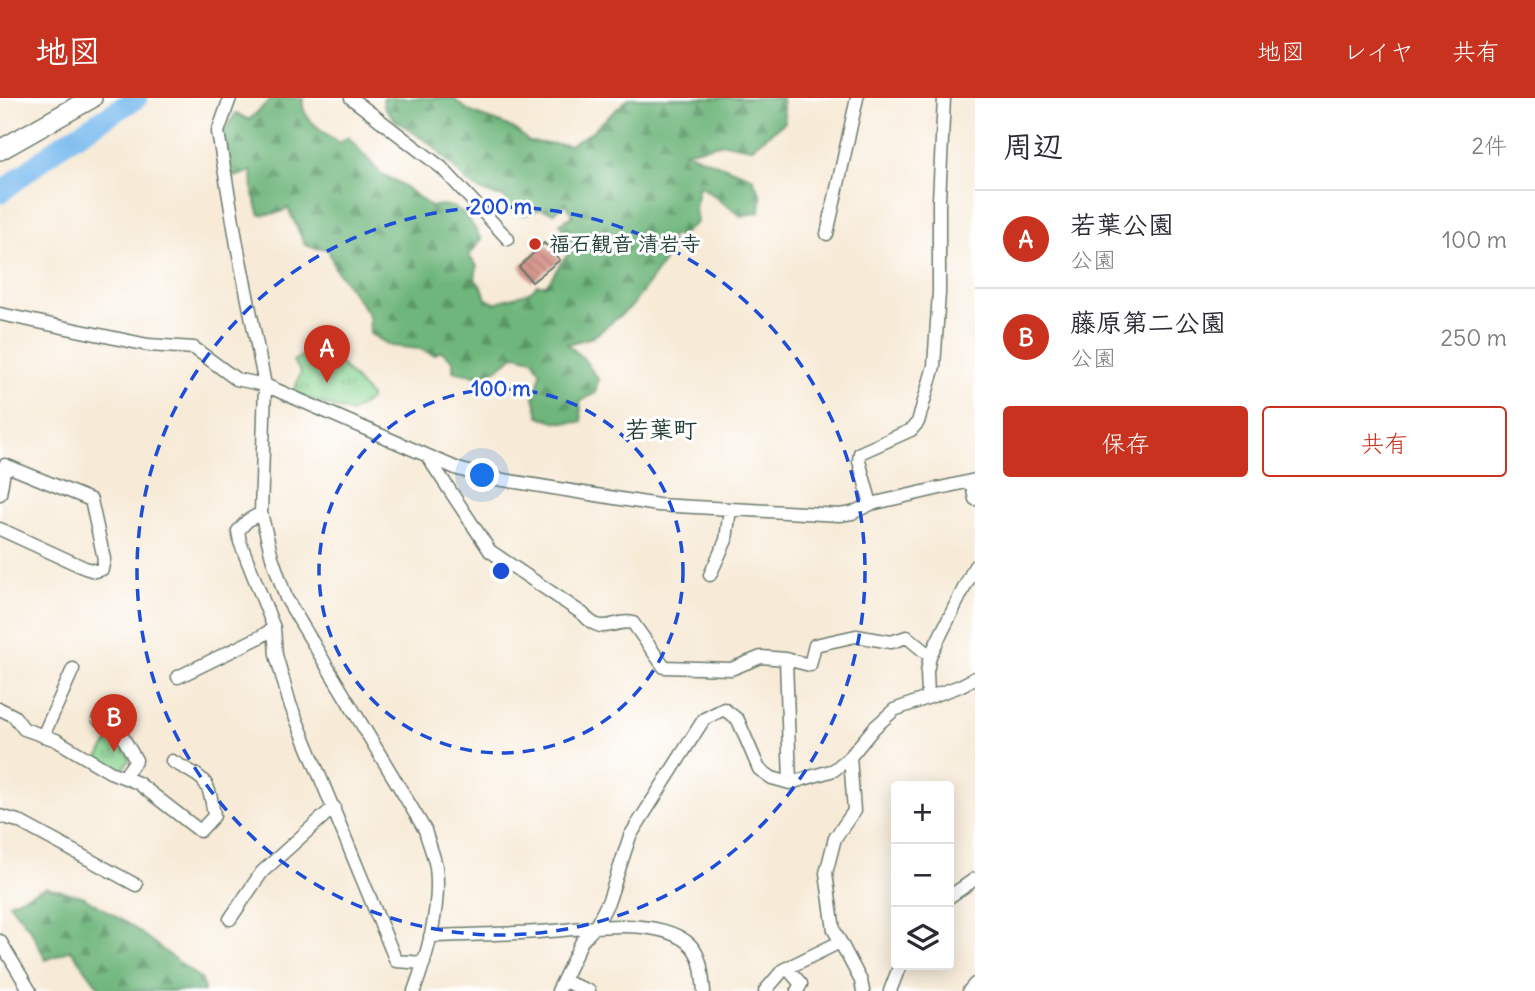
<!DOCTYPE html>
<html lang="ja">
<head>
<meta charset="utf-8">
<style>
	body { margin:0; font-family:Delius,"Klee One",sans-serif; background:#f2f2f3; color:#2b2b33 }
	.controls { position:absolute; right:21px; bottom:21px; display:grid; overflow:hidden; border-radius:7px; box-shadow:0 4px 18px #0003 }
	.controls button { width:63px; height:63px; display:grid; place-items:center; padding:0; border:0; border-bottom:2px solid #e1e1e2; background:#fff; color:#2b2b33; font:35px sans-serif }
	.you { position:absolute; left:483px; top:378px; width:24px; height:24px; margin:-18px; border:5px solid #fff; border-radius:50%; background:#1a73e8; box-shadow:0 0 0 10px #1a73e833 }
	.badge { display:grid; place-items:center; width:46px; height:46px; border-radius:50%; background:#c8321e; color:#fff; font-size:23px; font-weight:700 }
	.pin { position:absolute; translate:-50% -58px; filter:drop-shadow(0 2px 4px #0008) }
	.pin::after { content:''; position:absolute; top:37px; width:24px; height:21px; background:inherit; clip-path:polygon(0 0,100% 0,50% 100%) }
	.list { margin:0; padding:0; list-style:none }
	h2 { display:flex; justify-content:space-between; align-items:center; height:91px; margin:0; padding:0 28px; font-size:30px }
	h2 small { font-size:23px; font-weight:400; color:#7c7c81 }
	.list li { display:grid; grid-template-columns:46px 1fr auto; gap:21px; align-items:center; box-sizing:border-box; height:98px; padding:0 28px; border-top:2px solid #e1e1e2 }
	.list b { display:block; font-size:26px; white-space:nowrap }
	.list p { margin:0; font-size:23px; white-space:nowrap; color:#7c7c81 }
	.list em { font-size:23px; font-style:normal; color:#7c7c81 }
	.actions { display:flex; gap:14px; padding:21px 28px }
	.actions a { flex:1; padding:16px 0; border:2px solid #c8321e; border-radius:7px; text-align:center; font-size:24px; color:#c8321e }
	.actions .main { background:#c8321e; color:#fff }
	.icon { flex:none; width:38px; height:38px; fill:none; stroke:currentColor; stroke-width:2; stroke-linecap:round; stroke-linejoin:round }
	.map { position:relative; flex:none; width:975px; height:893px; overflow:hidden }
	header { display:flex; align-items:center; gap:42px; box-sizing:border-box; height:98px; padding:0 35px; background:#c8321e; color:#fff }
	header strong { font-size:33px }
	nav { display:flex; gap:38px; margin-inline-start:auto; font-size:24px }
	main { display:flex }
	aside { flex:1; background:#fff }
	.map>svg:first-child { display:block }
</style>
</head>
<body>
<header>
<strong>地図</strong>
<nav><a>地図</a><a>レイヤ</a><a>共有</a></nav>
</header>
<main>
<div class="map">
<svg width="975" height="893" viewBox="0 0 975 893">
	<defs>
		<pattern id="forest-firs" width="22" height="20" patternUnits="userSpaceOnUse" patternTransform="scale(1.75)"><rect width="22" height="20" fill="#6eb67b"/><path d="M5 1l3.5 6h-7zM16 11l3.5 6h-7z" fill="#5a9566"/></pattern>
		<pattern id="park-tufts" width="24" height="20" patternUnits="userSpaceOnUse" patternTransform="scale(1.75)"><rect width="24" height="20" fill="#89d491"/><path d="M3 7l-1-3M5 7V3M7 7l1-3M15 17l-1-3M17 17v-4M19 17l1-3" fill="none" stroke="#6fad77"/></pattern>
		<pattern id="building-back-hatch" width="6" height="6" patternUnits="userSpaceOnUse" patternTransform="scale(1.75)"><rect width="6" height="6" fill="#d7968c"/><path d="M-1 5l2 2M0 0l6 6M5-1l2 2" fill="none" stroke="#ae7c73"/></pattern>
	</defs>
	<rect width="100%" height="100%" fill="#fff"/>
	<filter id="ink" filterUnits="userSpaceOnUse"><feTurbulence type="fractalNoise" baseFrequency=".0143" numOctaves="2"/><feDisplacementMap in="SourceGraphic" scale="14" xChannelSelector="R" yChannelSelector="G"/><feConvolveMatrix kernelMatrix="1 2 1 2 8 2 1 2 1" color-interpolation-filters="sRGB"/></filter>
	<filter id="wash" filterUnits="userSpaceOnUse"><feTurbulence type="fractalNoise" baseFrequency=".00686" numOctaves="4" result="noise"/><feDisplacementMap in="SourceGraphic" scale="28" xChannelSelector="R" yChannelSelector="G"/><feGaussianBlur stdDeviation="1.57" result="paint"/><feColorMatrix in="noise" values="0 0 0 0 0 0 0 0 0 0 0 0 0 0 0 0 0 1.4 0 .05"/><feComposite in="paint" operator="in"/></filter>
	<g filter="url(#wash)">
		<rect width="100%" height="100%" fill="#f7ead6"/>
		<path fill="url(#forest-firs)" stroke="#467a58" stroke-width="2" d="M272 0H303C299 21 324 33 339 45L348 39 380 75 401 86 431 109C457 101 470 121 481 141L469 158 477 168 475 181 483 191 486 201 495 205C509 198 528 199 537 187H546C555 177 558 166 567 158V142L560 125 573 118 565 105 555 115 541 111 524 117 511 110 504 99 486 95 469 86 433 48 394 21 384 8 383 0H453C474 21 489 18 512 30 519 33 524 40 529 44L570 47 590 35 629 0H782L785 24 751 50 724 45 685 54 752 79 761 98 760 114 741 118 699 87 695 111 697 124 680 138H670L672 152 632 208 593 239 567 246 583 260 598 281 595 295 580 304 582 324C566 325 554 325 539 318L534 299 541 275 533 261 515 257C489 278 486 281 453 273V262L441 253 434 257 420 251 391 248 370 236 369 217 335 170 328 151 314 150 305 147 288 110 278 115 260 117 253 96 252 73 234 79 228 68 223 35 236 15 249 22Z
			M46 789 82 798 133 829 202 882 204 893H102L71 852 46 862 32 834 9 805Z"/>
		<path fill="url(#park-tufts)" stroke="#548862" stroke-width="2" d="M322 246 370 298V302L351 315 293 296 301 274 293 263Z
			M114 635 130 661 120 675 97 661Z"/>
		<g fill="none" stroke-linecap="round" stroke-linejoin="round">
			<path stroke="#7abbef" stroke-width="21" d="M0 95 61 47 137 0"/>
		</g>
		<g id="blocks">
			<path fill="url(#building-back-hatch)" d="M544 145 560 162 532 184 519 169Z"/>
		</g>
	</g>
	<g filter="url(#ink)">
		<use href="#blocks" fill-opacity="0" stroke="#6b7a6d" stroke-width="2"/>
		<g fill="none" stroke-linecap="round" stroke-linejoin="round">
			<g stroke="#6b7a6d" stroke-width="15">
				<path id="minor" d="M230 0 218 34 237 147 265 287 261 415 272 459 286 500 425 732C428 744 434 757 436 769 441 810 428 855 414 893
					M351 0 442 70 508 141
					M827 136 857 0
					M0 216 148 247 194 250 236 281 265 287 458 371 491 380 658 407 840 417 852 415 871 406 975 382
					M427 358 490 453 583 516C603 540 614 520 633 525L664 569 731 571 761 559 786 561 810 567 815 547 856 538 891 544 907 539 930 558
					M971 383 975 401
					M0 396 5 367 91 402 104 461 102 471 95 473 85 470 0 431
					M871 406 859 363 860 355 911 332 918 324 934 268 939 195V102L944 0
					M261 415 247 423 238 433 240 444 274 530 276 557 290 606 396 863 424 865
					M710 477 726 442 730 411
					M786 561 790 685
					M178 579 260 539 274 530
					M928 598 927 574 930 558 975 468
					M0 611 14 618 24 631 56 642 110 674 138 685 200 733 214 718C209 679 205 682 172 663
					M98 621 118 631 136 662 124 679
					M43 638 73 571
					M850 659 854 713 835 740 826 775 834 832 861 883 863 893
					M0 718 18 723 136 787
					M949 799 975 781
					M230 821 262 774 334 709
					M430 838C466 837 502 836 538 834 579 832 652 817 687 844 702 856 702 875 704 893
					M0 843 30 893
					M787 870 801 886 797 893
					M563 883 589 893
					M558 893 582 843 596 828 609 802 630 738 704 621 724 611 738 622 759 671 772 680 790 685 834 672 850 659 874 630 894 612 960 588 975 580
					M765 893 783 872 840 844
					M890 893 900 867
					M969 893 975 886"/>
			</g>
			<g stroke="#6b7a6d" stroke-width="22">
				<path id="highway" d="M0 52 92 0"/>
			</g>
			<use href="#minor" stroke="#fff" stroke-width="12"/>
			<use href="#highway" stroke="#fff" stroke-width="19"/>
		</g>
	</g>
	<g fill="none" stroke="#1d4ed8" stroke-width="3.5" stroke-dasharray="12 9">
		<circle cx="501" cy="473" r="182"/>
		<circle cx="501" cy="473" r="364"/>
	</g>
	<circle fill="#c8321e" stroke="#fff" stroke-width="2.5" cx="535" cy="146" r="7"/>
	<g text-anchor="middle" stroke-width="6" stroke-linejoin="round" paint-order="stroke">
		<g font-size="21" font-weight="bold" fill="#1f3d34" stroke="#fff" text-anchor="start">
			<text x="549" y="153">福石観音 清岩寺</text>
		</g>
		<g font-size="24" font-weight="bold" fill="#1f3d34" stroke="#fff">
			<text x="661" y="340">若葉町</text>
		</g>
	</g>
	<circle cx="501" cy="473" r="10" fill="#1d4ed8" stroke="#fff" stroke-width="3.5"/>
	<g font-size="21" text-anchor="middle" font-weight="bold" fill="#1d4ed8" stroke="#fff" stroke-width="6" stroke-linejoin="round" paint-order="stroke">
		<text x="501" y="116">200 m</text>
		<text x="501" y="298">100 m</text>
	</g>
</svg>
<div class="controls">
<button>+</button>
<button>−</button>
<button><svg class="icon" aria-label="layers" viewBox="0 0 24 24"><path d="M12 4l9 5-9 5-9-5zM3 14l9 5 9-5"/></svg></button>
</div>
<div class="you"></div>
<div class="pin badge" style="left:327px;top:285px">A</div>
<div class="pin badge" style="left:114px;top:654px">B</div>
</div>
<aside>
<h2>周辺<small>2件</small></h2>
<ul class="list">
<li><span class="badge">A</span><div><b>若葉公園</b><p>公園</p></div><em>100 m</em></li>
<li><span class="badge">B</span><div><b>藤原第二公園</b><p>公園</p></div><em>250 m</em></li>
</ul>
<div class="actions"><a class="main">保存</a><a>共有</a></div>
</aside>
</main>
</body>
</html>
